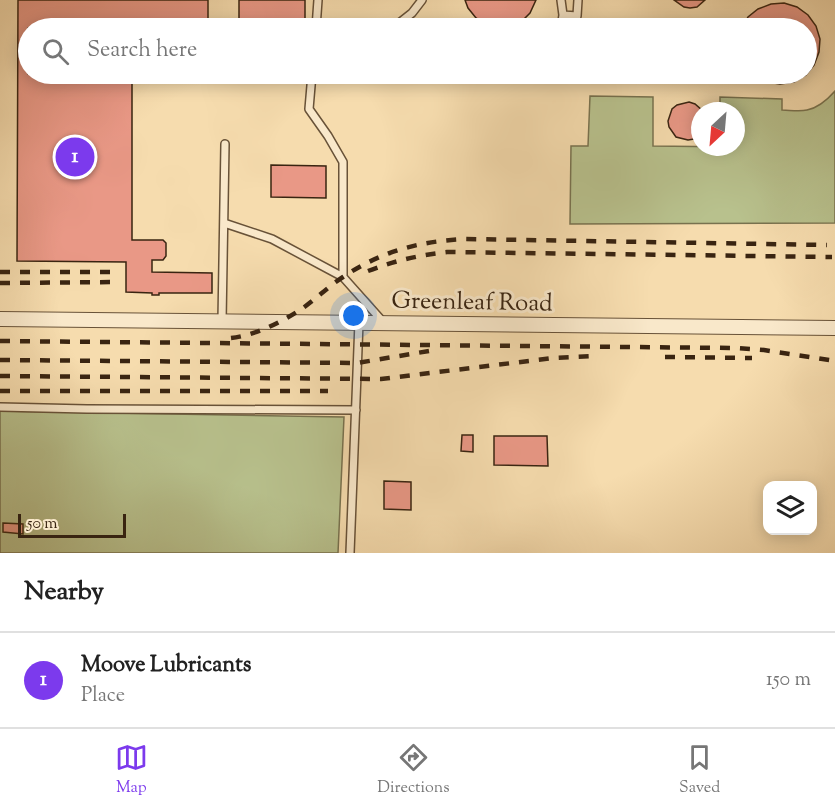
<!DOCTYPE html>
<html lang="en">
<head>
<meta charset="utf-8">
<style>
	body { margin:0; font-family:"Sorts Mill Goudy",serif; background:#f6f6f6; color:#222 }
	.controls { position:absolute; right:18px; bottom:18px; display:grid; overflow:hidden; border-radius:12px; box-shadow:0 3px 15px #0003 }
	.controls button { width:54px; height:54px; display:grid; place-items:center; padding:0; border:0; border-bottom:2px solid #e0e0e0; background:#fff; color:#222; font:30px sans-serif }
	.compass { position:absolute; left:691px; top:102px; width:54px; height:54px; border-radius:50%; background:#fff; box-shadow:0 3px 15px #0003; rotate:206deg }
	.scale { position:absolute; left:18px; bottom:15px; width:108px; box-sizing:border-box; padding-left:6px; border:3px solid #392411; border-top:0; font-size:16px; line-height:21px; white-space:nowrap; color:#392411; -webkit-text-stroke:4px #f9e8ca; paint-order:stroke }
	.you { position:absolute; left:354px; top:316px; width:21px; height:21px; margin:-15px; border:4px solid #fff; border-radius:50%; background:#1a73e8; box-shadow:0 0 0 9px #1a73e833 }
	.badge { display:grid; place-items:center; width:39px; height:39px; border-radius:50%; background:#7c3aed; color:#fff; font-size:20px; font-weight:700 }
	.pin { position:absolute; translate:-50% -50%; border:3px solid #fff; box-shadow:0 2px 6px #0006 }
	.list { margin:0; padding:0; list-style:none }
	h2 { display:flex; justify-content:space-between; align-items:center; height:78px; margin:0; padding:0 24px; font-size:26px }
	h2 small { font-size:20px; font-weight:400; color:#767676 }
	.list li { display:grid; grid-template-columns:39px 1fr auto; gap:18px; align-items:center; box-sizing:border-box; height:96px; padding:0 24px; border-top:2px solid #e0e0e0 }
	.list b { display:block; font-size:22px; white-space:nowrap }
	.list p { margin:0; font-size:20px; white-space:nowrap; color:#767676 }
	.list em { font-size:20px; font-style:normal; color:#767676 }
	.icon { flex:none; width:33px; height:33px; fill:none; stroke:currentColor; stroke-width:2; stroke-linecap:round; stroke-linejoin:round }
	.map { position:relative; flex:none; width:835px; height:553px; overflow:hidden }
	.search { position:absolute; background:#fff; box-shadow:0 3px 15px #0003; left:18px; right:18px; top:18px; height:66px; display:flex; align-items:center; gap:15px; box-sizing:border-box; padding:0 21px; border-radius:33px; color:#767676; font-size:22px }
	.sheet { height:174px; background:#fff }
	nav { display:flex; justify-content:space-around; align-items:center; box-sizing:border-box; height:84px; border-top:2px solid #e0e0e0; background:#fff; font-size:16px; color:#767676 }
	nav a { display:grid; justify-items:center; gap:3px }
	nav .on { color:#7c3aed }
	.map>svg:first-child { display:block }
</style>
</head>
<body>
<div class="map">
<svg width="835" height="553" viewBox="0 0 835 553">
	<rect width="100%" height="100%" fill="#f6dcae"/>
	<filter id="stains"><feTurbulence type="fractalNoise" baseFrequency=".00333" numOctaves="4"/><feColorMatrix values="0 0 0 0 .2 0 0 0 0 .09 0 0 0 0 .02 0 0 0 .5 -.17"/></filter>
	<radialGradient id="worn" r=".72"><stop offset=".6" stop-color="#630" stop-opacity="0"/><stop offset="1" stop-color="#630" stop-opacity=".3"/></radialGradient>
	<path fill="#b8c18d" stroke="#78724f" stroke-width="1.5" d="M835 91V223L570 224 571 146H588L590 96 653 97V146L736 147V111H720V97L782 99V110C789 110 799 112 807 110 817 108 828 99 835 91Z
		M0 411 344 417 338 553H0Z"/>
	<path fill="#e99886" stroke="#392411" stroke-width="1.5" d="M18 0H208V28H28V74H132V240H163L166 243V256L163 260H152V272L212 273V293H159V295H152V293L126 292V262L17 261Z
		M239 0H305V28H239Z
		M465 0H536L530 13 522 21 511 26 499 27 487 25 476 18 468 8Z
		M674 0H705L697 7 690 8 684 7Z
		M784 3 797 7 808 15 816 26 820 39 819 52 814 65 806 75 794 82 780 84 767 82 755 77 752 74H806V28H742L748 17 758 9 771 4Z
		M689 102 695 104 703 111H700V135L694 139 688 140 676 137 669 127 668 121 672 109 677 105Z
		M271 165 326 166V198L271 197Z
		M462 435H473V452L461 451Z
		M494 436H547L548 466 494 465Z
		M384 481 411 482V510L384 509Z
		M3 523 23 524V534L3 532Z"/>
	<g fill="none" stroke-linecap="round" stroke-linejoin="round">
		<g stroke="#685238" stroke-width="10">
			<path id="lane" d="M561 0 563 15 561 28
				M563 15 577 16 578 0
				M316 28 318 0
				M393 28 412 13 422 0
				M312 74 309 109 328 136 343 162V277
				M224 223 272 239 343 277 384 323
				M222 321 225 144
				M0 407 87 409 356 410
				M350 553 359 322"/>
		</g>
		<g stroke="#685238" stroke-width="16">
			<path id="street" d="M0 319 835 328"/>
		</g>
		<use href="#lane" stroke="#f9e8ca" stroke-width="7"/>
		<use href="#street" stroke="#f9e8ca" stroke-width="14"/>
		<path stroke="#392411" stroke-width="4.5" stroke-dasharray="10 10" stroke-linecap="butt" d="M368 271C394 261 419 255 447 252L832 257
			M0 272H114
			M0 283 115 282
			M231 338C256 335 282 322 303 308 317 298 329 286 343 277 382 251 420 241 466 239L827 245
			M0 341 735 348 764 350 835 361
			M665 357 752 358
			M0 360 357 363 429 351
			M0 376 381 379 553 358 596 356
			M0 391H328"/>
	</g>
	<g text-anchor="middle" stroke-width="6" stroke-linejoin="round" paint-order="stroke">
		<g font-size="24" fill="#392411" stroke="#f9e8ca">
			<text transform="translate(472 301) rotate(1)" y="8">Greenleaf Road</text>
		</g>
	</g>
	<rect width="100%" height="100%" filter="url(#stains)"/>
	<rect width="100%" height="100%" fill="url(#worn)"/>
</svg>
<div class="controls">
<button><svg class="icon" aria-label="layers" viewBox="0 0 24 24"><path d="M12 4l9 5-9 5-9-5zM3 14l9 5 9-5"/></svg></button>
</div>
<svg class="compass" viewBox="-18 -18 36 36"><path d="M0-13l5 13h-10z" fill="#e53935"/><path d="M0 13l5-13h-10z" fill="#767676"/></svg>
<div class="scale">50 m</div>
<div class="you"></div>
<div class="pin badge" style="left:75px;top:157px">1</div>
<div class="search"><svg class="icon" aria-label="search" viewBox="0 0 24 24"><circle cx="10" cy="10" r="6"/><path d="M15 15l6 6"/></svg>Search here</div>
</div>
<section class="sheet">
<h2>Nearby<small></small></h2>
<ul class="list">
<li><span class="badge">1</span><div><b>Moove Lubricants</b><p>Place</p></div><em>150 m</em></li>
</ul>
</section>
<nav>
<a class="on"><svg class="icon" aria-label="map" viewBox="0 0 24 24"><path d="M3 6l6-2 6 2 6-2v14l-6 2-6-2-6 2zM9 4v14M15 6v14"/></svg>Map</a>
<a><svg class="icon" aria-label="directions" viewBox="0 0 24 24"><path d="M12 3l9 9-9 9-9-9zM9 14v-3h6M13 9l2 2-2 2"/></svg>Directions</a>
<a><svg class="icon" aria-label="saved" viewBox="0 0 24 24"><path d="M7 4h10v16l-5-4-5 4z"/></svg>Saved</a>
</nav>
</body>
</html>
